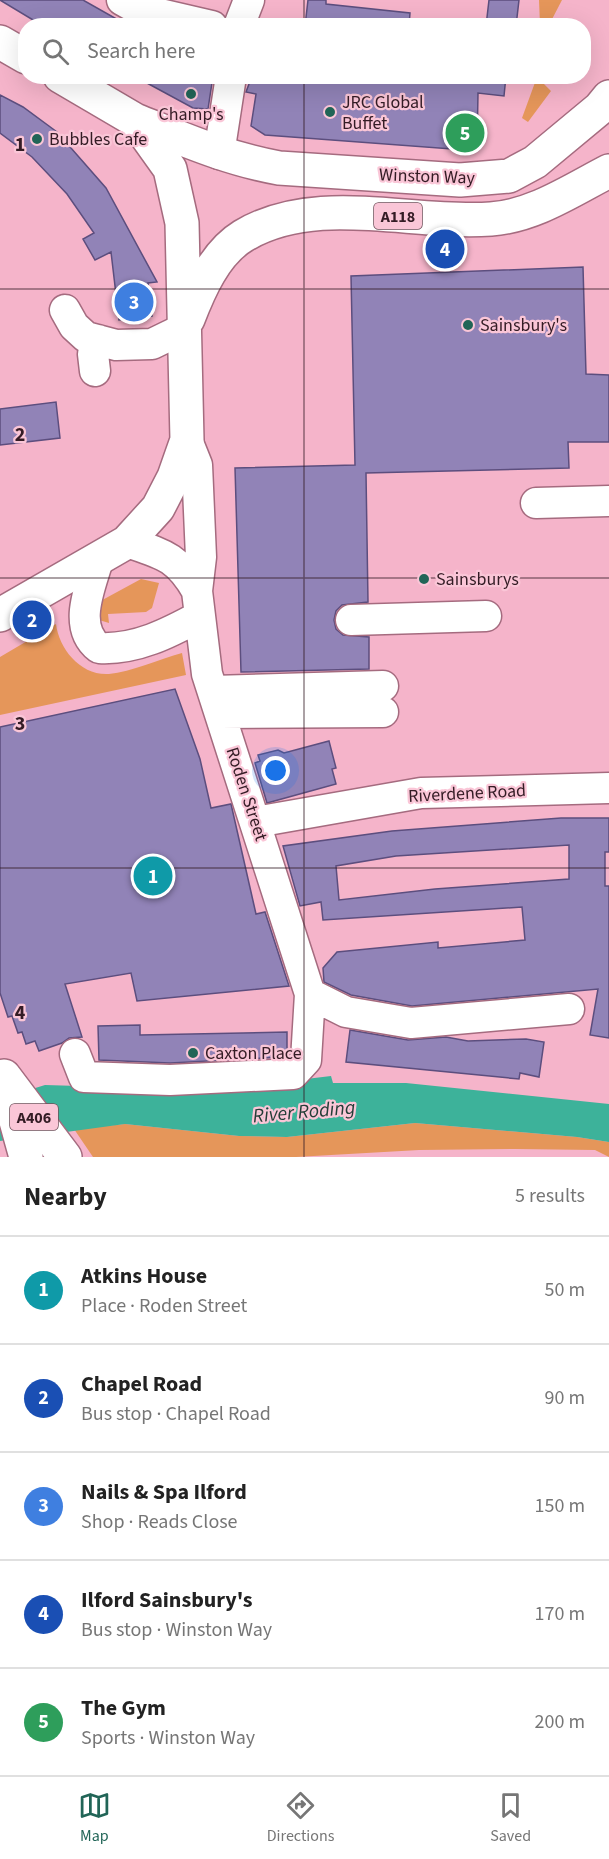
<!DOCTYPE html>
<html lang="en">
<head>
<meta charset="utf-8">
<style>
	body { margin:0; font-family:"Source Sans 3",sans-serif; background:#f2f2f2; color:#222 }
	.you { position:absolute; left:276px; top:771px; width:21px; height:21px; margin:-15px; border:4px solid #fff; border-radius:50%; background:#1a73e8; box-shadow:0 0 0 9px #1a73e833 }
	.badge { display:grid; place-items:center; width:39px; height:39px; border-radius:50%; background:#216557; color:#fff; font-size:20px; font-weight:700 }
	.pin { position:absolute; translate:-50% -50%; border:3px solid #fff; box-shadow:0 2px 6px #0006 }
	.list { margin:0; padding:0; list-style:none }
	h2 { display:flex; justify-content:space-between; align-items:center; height:78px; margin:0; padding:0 24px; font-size:26px }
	h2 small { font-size:20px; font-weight:400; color:#767676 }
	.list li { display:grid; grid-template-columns:39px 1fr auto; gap:18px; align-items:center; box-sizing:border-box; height:108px; padding:0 24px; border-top:2px solid #e0e0e0 }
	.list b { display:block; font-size:22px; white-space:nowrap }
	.list p { margin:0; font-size:20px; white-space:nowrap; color:#767676 }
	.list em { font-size:20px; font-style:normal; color:#767676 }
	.icon { flex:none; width:33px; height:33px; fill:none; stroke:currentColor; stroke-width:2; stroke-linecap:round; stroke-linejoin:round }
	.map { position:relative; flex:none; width:609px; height:1157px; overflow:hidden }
	.search { position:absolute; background:#fff; box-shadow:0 6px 24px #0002; left:18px; right:18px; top:18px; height:66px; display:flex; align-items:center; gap:15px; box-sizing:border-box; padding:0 21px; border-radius:24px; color:#767676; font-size:22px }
	.sheet { height:618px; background:#fff }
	nav { display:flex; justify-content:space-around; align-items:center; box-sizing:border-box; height:84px; border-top:2px solid #e0e0e0; background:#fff; font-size:16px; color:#767676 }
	nav a { display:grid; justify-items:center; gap:3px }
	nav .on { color:#216557 }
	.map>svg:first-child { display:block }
</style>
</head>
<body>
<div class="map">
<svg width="609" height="1157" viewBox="0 0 609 1157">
	<rect width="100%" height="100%" fill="#f5b4ca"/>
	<path fill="#e5965a" d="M539 0H562L549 25H540Z
		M537 77 551 91 528 122 522 118Z
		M141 579 159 583 152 608 146 612 108 614 109 623 99 620 95 604Z
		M56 624C59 649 81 676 109 674 131 672 160 659 182 653L186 675 0 715V657Z
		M415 1123 577 1137 609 1142V1157L595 1150 515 1149 419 1150 296 1157H93L74 1129 125 1124 239 1136 287 1137Z"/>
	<path fill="#3db29a" d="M331 1076 333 1083H406L609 1104V1142L577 1137 415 1123 287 1137 239 1136 125 1124 0 1141V1099L45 1085 214 1090Z"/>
	<path fill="#9183b7" stroke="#5c4e7e" stroke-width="1.5" fill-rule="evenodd" d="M0 0H83L129 26H43Z
		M308 0H326V4L410 13 409 26H305Z
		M489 0H519L516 26H486Z
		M134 76H213L208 109 193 108Z
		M252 76H506L504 96 478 93 477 148 465 143 464 146 454 143 452 149 265 135 251 126 256 94 246 92Z
		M0 95 23 107 57 132 106 188 157 282 148 283 152 316 119 320 111 252 95 260 83 239 94 233 67 194 32 157 0 133Z
		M583 267 586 374 609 375V442H568L569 468 366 473 368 602 342 605 336 611 334 620 336 629 343 635 369 637V669L241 672 235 468 355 465 351 276Z
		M56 402 60 438 0 445V409Z
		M175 689 200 759 211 808 231 804 256 914 265 912 289 986 137 1001 131 973 65 984 82 1037 69 1038 62 1043 39 1051 35 1041 26 1044 22 1032 18 1033 12 1016 8 1017 0 993V727Z
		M329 741 336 768 332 769 336 784 267 803 255 763 260 761 258 755 278 750 284 753Z
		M561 818H609V852H605V886H609V1038L590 1035 598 989 412 1006 351 995 324 982 323 968 337 952 438 942V948L525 940 522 907 323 920 321 902 300 906 283 846 392 831ZM569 845V879L435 889 339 900 336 866 396 856Z
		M140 1025V1035L287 1032V1055L285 1057 170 1063 99 1060 98 1026Z
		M350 1030 408 1040 446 1037 468 1041 526 1039 544 1042 539 1077 520 1073 519 1079 346 1062Z"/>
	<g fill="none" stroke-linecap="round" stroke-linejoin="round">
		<g stroke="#a56b7f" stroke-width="33">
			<path id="minor" d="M122 0 138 9 212 26
				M239 26 249 0
				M219 154 231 76
				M65 310 74 326 86 337 116 345 152 344 185 328
				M95 371 93 354 98 340
				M536 503 609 501
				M127 542C163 554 178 557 197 591
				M98 560C90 588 72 627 99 648 136 650 169 633 200 616
				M351 620 486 616
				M213 691 383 686
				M220 713 383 712
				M256 822 421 793 609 788
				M310 994 346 1012 411 1023 569 1009
				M75 1054 84 1077 170 1080 293 1074 306 1060 310 994 207 674 197 591 201 557 197 465 187 440"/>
		</g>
		<g stroke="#a56b7f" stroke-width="36">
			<path id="major" d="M0 42 26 57
				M135 120C183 139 228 159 279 168L460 180 509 176 535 162 600 108 609 97
				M188 319C199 290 215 253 243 236 316 192 411 225 491 219 534 216 572 190 609 171
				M0 615 127 542 158 508 174 477 187 440 182 223 170 169 135 120 60 76
				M4 1078 26 1157"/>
		</g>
		<g stroke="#a56b7f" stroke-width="36">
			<path id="highway" d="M4 1076 65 1157"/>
		</g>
		<use href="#minor" stroke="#fff" stroke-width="30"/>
		<use href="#major" stroke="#fff" stroke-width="33"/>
		<use href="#highway" stroke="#fff" stroke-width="33"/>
	</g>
	<path fill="none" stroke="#341c25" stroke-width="1.5" stroke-opacity="0.55" d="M304 0V26M304 76V1157M0 289H609M0 578H609M0 868H609"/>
	<g fill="#216557" stroke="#fac6d7" stroke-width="2">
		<circle cx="191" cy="94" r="6"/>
		<circle cx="330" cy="112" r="6"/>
		<circle cx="37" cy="139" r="6"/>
		<circle cx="468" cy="325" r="6"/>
		<circle cx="424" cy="579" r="6"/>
		<circle cx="193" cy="1053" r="6"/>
	</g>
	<g text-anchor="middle" stroke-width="4.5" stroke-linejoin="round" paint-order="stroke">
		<g fill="#fac6d7" stroke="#6f4f5a" stroke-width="1.5">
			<rect x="374" y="203" width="48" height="26" rx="4.5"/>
			<rect x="10" y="1104" width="48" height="26" rx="4.5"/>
		</g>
		<g font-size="16" font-weight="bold" fill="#341c25">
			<text x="398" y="222">A118</text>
			<text x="34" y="1123">A406</text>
		</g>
		<g font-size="18" fill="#341c25" stroke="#fac6d7" text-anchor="start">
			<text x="342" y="108">JRC Global<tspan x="342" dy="21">Buffet</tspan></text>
			<text x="191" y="120" text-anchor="middle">Champ's</text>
			<text x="49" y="145">Bubbles Cafe</text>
			<text x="480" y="331">Sainsbury's</text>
			<text x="436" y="585">Sainsburys</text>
			<text x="205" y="1059">Caxton Place</text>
		</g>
		<g font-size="18" fill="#341c25" stroke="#fac6d7">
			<text transform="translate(427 176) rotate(2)" y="6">Winston Way</text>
			<text transform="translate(467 793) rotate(-3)" y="6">Riverdene Road</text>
			<text transform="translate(247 794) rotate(72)" y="6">Roden Street</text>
		</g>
		<g font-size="20" font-style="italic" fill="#243d37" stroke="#fac6d7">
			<text transform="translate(304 1111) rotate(-5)" y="7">River Roding</text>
		</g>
	</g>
	<g font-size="20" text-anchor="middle" font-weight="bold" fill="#341c25" stroke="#fac6d7" stroke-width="4.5" stroke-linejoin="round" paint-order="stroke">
		<text x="20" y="151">1</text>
		<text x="20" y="441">2</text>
		<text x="20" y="730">3</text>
		<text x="20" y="1019">4</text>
	</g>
</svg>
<div class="you"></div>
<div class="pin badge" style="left:153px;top:876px;background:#0f9aa8">1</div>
<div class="pin badge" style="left:32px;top:620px;background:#1a4fb4">2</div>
<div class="pin badge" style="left:134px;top:302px;background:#3f7fe0">3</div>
<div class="pin badge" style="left:445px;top:249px;background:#1a4fb4">4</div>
<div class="pin badge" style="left:465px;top:133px;background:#2e9e5b">5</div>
<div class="search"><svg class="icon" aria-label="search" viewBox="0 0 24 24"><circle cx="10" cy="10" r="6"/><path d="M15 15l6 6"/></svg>Search here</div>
</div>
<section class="sheet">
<h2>Nearby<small>5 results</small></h2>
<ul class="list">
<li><span class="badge" style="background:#0f9aa8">1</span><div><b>Atkins House</b><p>Place · Roden Street</p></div><em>50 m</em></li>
<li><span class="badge" style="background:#1a4fb4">2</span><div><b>Chapel Road</b><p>Bus stop · Chapel Road</p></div><em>90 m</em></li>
<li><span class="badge" style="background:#3f7fe0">3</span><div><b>Nails &amp; Spa Ilford</b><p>Shop · Reads Close</p></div><em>150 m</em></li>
<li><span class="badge" style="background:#1a4fb4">4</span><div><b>Ilford Sainsbury's</b><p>Bus stop · Winston Way</p></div><em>170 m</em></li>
<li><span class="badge" style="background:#2e9e5b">5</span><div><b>The Gym</b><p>Sports · Winston Way</p></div><em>200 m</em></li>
</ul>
</section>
<nav>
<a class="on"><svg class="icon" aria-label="map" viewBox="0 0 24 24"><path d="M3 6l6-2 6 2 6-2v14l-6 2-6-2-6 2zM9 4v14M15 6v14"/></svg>Map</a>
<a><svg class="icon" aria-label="directions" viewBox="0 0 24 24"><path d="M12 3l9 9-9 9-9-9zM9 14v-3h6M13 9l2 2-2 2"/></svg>Directions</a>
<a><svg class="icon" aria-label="saved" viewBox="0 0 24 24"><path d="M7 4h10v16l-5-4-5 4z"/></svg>Saved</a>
</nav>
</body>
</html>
